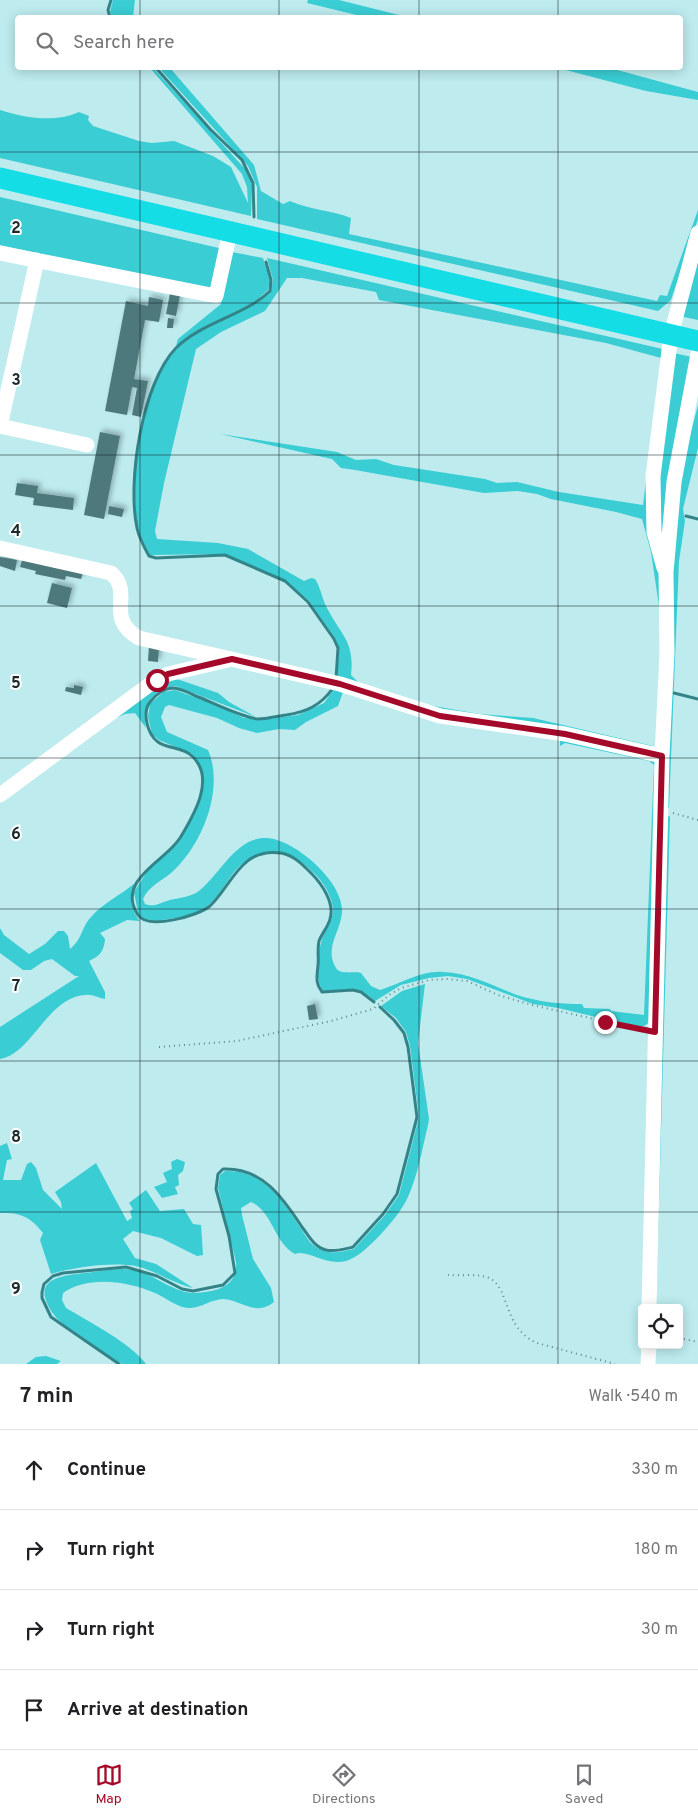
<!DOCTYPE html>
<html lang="en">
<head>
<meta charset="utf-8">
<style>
	body { margin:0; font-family:Overpass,sans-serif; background:#f6f6f6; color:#202124 }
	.controls { position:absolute; right:15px; bottom:15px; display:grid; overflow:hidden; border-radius:5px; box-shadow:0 2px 12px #0003 }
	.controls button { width:45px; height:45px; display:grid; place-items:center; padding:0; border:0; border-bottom:1px solid #e0e0e0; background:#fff; color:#202124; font:25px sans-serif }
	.stop { position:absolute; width:15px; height:15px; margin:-11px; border:4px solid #a5092a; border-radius:50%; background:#fff }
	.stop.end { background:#a5092a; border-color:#fff; box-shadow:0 1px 5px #0008 }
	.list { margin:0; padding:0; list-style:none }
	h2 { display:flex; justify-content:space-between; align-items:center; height:65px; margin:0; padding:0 20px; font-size:21px }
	h2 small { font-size:16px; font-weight:400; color:#757577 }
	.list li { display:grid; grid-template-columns:32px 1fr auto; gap:15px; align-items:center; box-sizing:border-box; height:80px; padding:0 20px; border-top:1px solid #e0e0e0 }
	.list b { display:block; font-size:19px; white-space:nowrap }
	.list em { font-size:16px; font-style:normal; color:#757577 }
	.icon { flex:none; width:28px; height:28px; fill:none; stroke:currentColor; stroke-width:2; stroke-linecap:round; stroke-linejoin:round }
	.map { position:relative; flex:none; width:698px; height:1364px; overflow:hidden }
	.search { position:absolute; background:#fff; box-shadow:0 2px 12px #0003; left:15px; right:15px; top:15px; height:55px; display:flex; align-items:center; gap:12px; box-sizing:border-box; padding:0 18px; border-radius:5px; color:#757577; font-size:19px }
	.sheet { height:385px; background:#fff }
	nav { display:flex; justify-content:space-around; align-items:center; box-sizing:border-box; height:70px; border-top:1px solid #e0e0e0; background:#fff; font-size:14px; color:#757577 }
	nav a { display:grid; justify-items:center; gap:2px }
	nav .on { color:#a5092a }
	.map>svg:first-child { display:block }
</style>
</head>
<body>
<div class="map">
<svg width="698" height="1364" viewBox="0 0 698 1364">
	<defs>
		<filter id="shadow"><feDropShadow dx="3" dy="-3" stdDeviation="2.5" flood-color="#0004"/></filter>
	</defs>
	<rect width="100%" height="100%" fill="#bdebee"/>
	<path fill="#3acdd4" d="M113 0H135L133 17H112L110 12Z
		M308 0H339L407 17H365L307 3Z
		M150 68H153L247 171 252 185 251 216 0 158V110C25 118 55 123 79 112L89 116 88 120 93 126 139 141 152 143 174 141 213 156 231 167 248 203 247 187 242 174Z
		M159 68H170L254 165 261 191 283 204 290 201C310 210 331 210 351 218L349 234 657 301 660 295 667 296 698 210V219L671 300 658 311 257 219V187L248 166Z
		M558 68H610L698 92V100L646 91Z
		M0 197 223 249 214 292 0 245Z
		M698 245V320L679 316Z
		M232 252 263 258 270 280 268 290C244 314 205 326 176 346L178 339 221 304Z
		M267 258 667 350 655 441 661 579 660 613 651 552 642 519 616 512 551 499 537 494 518 491 484 493 355 470 341 468 332 459 220 434 337 452 356 460 376 459 394 465 485 479 497 483 517 482 559 492 643 505 661 358 606 343 379 300 376 292 302 278H287L265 311 221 332 196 349 164 483 155 531 157 539 218 543 248 549 304 581 311 578 315 579C321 588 322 599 327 608 341 635 355 642 351 675L358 682 380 691 428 705 479 714 533 718 653 746 648 748 462 717 337 679 339 648 335 638 309 601 285 580 225 554 150 555C145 546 140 537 138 527 128 478 141 386 177 349 203 323 244 317 271 291L273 280Z
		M674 353 696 358 662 537 655 522Z
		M698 405V448L683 509 685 521 679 561 669 808 664 807 670 575 681 471Z
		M232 665 177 679 218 693 229 702 256 717 175 686C152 690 141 705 146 728L135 713 125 714 116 718 157 683Z
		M336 686 344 689 338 706 306 722 295 730 279 729 257 733 239 728 217 718 169 705 165 707 161 717 167 732 208 750C225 789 202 846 171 873 160 882 149 886 143 899L145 904C155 908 161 902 170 900 179 898 188 897 196 893 222 875 238 828 277 840 303 848 344 884 342 913 340 933 324 948 336 968 340 975 353 971 361 973L371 986 380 990C400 984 422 970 443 972 470 973 493 986 517 995 539 1002 559 1004 582 1004L584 1008 610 1009 611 1011 644 1015 654 765 649 761 565 743 560 746V736L655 760 650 1022 644 1026H634L558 1008 533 1004 467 979 448 976 429 978 401 985 375 1001C355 983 346 994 323 991 315 980 317 956 321 943 323 931 333 923 333 911 333 882 291 844 261 854 227 865 227 894 202 910 195 915 184 916 176 918 165 920 154 922 142 918L138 913 134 892 148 870 179 842 197 807 204 782 202 771 192 754 159 740 152 734 148 717 150 704 163 692 175 690 217 705 244 718 269 719 298 715 324 703Z
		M670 816 656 1308 667 817Z
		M135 883C128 896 131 910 140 921L127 920 100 933 105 939C104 951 100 956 89 961L105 992V999C99 998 91 994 86 995 48 996 32 1054 0 1059V1027L79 976H75L52 959 44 961 31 970H23L0 953V928L4 935 29 954 45 944 58 931H64L68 936 70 949C83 938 81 928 91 917 103 903 121 895 135 883Z
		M425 984 418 1043 429 1119 428 1125C422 1149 418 1176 407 1199 400 1215 364 1257 346 1261 324 1266 308 1249 295 1254 274 1243 273 1212 251 1202L241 1208 242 1215 253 1259 271 1288 274 1302C255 1317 242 1300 223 1299 212 1299 201 1308 190 1308 179 1309 165 1297 155 1293 128 1281 87 1275 63 1293L62 1300 66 1308C88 1321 132 1344 146 1364 139 1364 129 1364 123 1364 112 1361 82 1335 69 1328 59 1321 52 1315 47 1303 34 1274 74 1275 93 1272 108 1270 122 1267 138 1271 156 1276 175 1293 194 1293 216 1292 238 1287 236 1262L218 1188 220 1175 225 1171C262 1169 282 1200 300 1227 307 1238 311 1247 324 1251 333 1254 345 1251 354 1249L385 1215 399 1195 419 1117 410 1046 406 1032 396 1018 381 1006 402 991Z
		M7 1143 12 1159 7 1160 3 1180H21L27 1164 31 1162 36 1168 43 1190 62 1209 61 1202 55 1192 96 1163 127 1221 132 1218 130 1211 133 1209 129 1203 146 1190 160 1211 184 1209 193 1224 201 1225 203 1255 197 1256 161 1238 133 1231 123 1239 135 1258 156 1264 193 1288C176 1284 160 1274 143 1268 121 1260 73 1267 51 1274L40 1240 43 1233C31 1217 20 1212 0 1213V1146Z
		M177 1159 185 1162 183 1171 178 1175 179 1185 175 1187 178 1194 162 1198 154 1187 167 1182 163 1173 172 1169 171 1162Z
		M46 1356 61 1361 57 1364H26L36 1357Z"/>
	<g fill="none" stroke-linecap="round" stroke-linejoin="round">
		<path stroke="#338488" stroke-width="3" d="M110 18 108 10 111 0
			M156 68 210 129 242 160 253 183 254 217
			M266 262 271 280 270 291C244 316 202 322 176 348 142 383 127 482 137 528 139 538 144 547 149 556L156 558 225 555 285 581 308 602 334 639 338 648 336 679
			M686 516 698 519
			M333 688C321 705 307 712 286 715 277 716 267 719 258 719 244 718 215 704 201 698 193 695 183 689 174 688 165 688 156 694 150 702 142 712 147 734 158 742 168 749 183 747 192 756 216 778 194 815 180 838 166 861 115 880 138 915 148 930 198 916 210 906 232 885 241 847 281 853 293 855 302 864 311 873 322 884 335 903 330 919 328 927 322 933 319 941 317 949 319 958 318 965 317 977 315 983 322 992L353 990 361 992 374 1002
			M674 693 698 699
			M119 1364 51 1317 42 1298V1292L44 1284 53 1276 63 1273 126 1267 157 1276 182 1289 193 1291 223 1285 235 1273 229 1236 216 1189 218 1174 223 1169C262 1167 283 1198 302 1227 309 1236 314 1247 326 1250 335 1252 345 1249 353 1247L383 1214 397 1194 417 1117 408 1047 404 1033 394 1020 380 1007"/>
	</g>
	<path fill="#4e787b" filter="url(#shadow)" d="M170 293 180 295 176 316 166 314Z
		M149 297 163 300 159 322 145 320 134 379 148 381 141 417 132 415 137 388 132 387 127 415 105 411 126 301 148 306Z
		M168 318 174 319 173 328H167Z
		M100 432 120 436 104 519 84 515Z
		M17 483 38 486 37 493 74 498 73 510 33 505 34 498 15 495Z
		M109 506 124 509 122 517 108 514Z
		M0 557 17 560 15 571 0 566Z
		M22 560 83 573 81 579 66 576 65 580 35 574 36 571 20 567Z
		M52 583 72 588 67 608 47 603Z
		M149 646 159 647 158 662 148 661Z
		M74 685 83 687 81 695 65 691 66 687 74 688Z
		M315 1004 318 1019 309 1020 307 1006Z"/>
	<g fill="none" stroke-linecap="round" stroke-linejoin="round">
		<path stroke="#678688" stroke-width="2" stroke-dasharray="1 4" stroke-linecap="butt" d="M673 813 698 820
			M159 1047 237 1041 331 1021 373 1009 389 995 401 988 429 980 447 979 467 981 498 995 532 1005 643 1030
			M448 1275C460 1276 481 1273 491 1279 510 1290 503 1328 537 1343L615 1364
			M679 1338 698 1342"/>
		<path stroke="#fff" stroke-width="15" d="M0 253 216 296 230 232
			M0 426 37 260
			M0 426 87 445
			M0 548 111 573C135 594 103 617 139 638L340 684 440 716 565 734 662 756
			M664 568 654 532 653 476 671 335 698 233
			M0 795 157 679 168 674 228 660
			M649 1308 662 756 667 653 666 572 674 482 698 354
			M648 1364 649 1345"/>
		<path stroke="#15dde6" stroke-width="21" d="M0 178 698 341"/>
	</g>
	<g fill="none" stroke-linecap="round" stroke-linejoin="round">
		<path stroke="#a5092a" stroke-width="6" d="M157 680 168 674 232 659 340 684 440 716 565 734 662 756 655 1032 605 1022"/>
	</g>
	<path fill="none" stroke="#182a2b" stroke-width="1" stroke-opacity="0.55" d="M140 0V18M279 0V18M419 0V18M558 0V18M140 68V1364M279 68V1364M419 68V1364M558 68V1364M0 152H698M0 303H698M0 455H698M0 606H698M0 758H698M0 909H698M0 1061H698M0 1212H698"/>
	<g font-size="16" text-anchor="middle" font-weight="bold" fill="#182a2b" stroke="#fff" stroke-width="4" stroke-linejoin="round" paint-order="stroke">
		<text x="16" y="233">2</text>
		<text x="16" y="385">3</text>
		<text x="16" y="536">4</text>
		<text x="16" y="688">5</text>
		<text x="16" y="839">6</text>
		<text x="16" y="991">7</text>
		<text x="16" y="1142">8</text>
		<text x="16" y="1294">9</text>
	</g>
</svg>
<div class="controls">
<button><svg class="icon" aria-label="locate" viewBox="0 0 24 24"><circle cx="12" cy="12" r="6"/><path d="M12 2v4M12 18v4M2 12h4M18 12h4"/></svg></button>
</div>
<div class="stop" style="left:157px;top:680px"></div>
<div class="stop end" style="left:605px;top:1022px"></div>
<div class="search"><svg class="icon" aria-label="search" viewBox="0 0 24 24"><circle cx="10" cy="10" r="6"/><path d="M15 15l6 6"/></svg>Search here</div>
</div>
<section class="sheet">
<h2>7 min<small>Walk · 540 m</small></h2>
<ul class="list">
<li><svg class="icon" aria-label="ahead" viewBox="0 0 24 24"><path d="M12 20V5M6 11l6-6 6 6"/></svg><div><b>Continue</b></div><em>330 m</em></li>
<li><svg class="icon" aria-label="right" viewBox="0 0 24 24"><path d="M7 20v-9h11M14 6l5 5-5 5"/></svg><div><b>Turn right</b></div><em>180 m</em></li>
<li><svg class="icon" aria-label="right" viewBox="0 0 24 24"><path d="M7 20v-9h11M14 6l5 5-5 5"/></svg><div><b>Turn right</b></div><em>30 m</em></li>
<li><svg class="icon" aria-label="arrive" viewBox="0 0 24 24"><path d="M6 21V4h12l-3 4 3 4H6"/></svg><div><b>Arrive at destination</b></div></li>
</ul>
</section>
<nav>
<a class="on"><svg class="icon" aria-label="map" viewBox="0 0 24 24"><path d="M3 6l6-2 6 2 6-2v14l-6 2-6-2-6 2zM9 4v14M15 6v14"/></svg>Map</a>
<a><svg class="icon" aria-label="directions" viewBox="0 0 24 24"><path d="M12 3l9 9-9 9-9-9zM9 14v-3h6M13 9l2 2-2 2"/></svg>Directions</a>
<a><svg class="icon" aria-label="saved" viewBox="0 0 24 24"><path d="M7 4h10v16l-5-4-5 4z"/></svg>Saved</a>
</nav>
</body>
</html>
